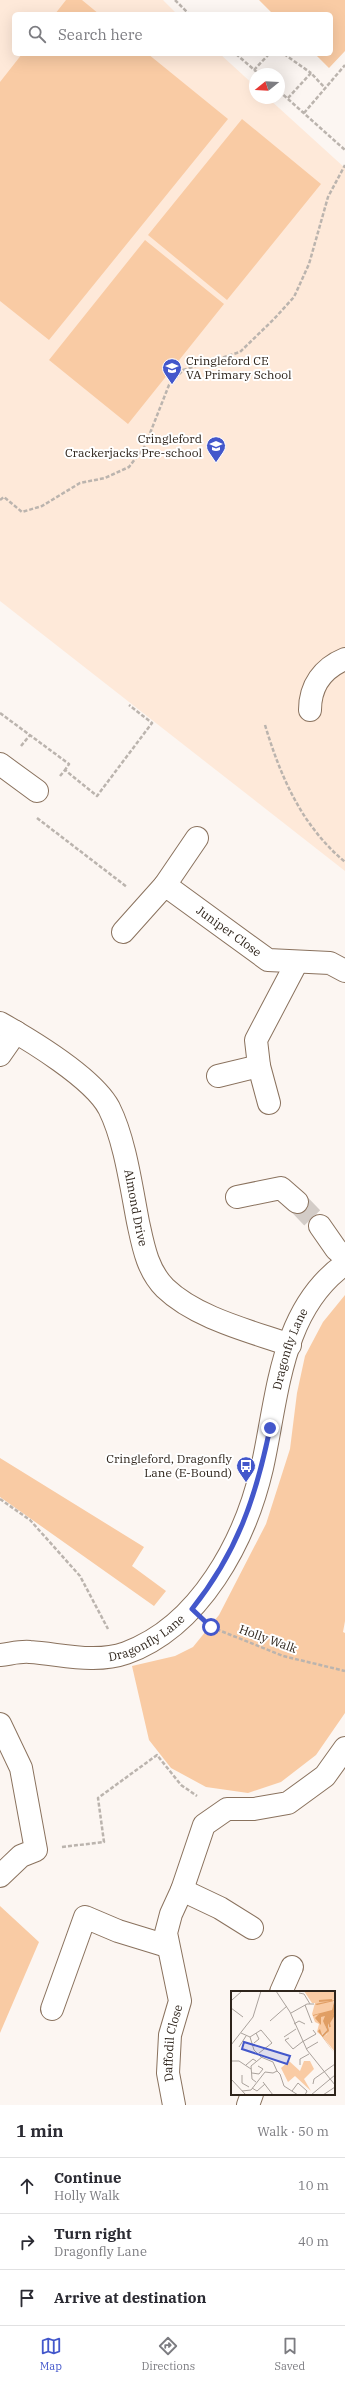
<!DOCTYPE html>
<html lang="en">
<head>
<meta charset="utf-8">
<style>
	body { margin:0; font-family:"IBM Plex Serif",serif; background:#f7f7f7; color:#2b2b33 }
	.compass { position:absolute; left:249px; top:68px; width:36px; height:36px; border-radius:50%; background:#fff; box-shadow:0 4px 16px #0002; rotate:252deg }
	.stop { position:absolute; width:12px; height:12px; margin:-9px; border:3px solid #4357cb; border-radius:50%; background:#fff }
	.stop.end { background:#4357cb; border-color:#fff; box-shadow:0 1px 4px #0008 }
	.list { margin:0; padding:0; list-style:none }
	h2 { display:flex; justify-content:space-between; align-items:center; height:52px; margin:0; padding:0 16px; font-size:17px }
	h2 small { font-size:13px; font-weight:400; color:#7c7c81 }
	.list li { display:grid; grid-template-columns:26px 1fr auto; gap:12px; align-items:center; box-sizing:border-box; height:56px; padding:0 16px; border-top:1px solid #e1e1e2 }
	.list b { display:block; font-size:15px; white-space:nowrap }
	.list p { margin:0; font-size:13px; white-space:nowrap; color:#7c7c81 }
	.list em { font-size:13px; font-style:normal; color:#7c7c81 }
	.icon { flex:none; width:22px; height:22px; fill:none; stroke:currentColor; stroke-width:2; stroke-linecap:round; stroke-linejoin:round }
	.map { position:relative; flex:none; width:345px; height:2105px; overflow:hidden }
	.search { position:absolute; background:#fff; box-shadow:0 4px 16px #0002; left:12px; right:12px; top:12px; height:44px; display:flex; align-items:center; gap:10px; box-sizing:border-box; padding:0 14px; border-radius:6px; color:#7c7c81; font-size:15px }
	.sheet { height:220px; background:#fff }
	nav { display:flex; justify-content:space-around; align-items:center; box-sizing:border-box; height:56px; border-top:1px solid #e1e1e2; background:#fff; font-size:11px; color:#7c7c81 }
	nav a { display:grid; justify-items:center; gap:2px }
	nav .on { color:#4357cb }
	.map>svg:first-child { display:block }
</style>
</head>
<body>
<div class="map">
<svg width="345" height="2105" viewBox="0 0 345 2105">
	<rect width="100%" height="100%" fill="#fcf6f2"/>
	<path fill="#fee9d9" d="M0 0H163L177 14H14V54H220L255 86V98H268L345 168V871L0 601Z"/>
	<path fill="#f9cba4" d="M66 0H82L99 14H55Z
		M259 0H345V51L329 68 315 54H331V14H273Z
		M22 54H148L228 119 49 340 0 301V82Z
		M242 119 321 184 227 300 148 235Z
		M145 240 224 304 128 424 49 360Z
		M345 1295V1621L343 1632 345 1633V1713L316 1755 281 1782 248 1793 206 1787 171 1768 149 1740 132 1666 175 1656 193 1647 219 1615 266 1524 290 1449 297 1393 305 1356 323 1322Z
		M0 1458 144 1547 132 1566 166 1591 154 1606 0 1497Z
		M0 1906 39 1942 0 2033Z"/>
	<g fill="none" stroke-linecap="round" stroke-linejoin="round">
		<path stroke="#d3ccc7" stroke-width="22" stroke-dasharray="22 11" stroke-linecap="butt" d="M297 1202 320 1226"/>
		<g stroke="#8a725e" stroke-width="24">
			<g id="minor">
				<path d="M310 710C310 686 323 668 345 659"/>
				<path d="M0 764 37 791"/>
				<path d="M165 885 197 838"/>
				<path id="s1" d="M123 932 165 885 268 960 330 963 345 971"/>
				<path id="s2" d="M0 1023C30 1040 93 1078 109 1108 125 1140 131 1186 138 1222 143 1245 147 1270 165 1288 196 1318 250 1331 290 1345"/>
				<path d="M0 1055 16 1032"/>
				<path d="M218 1076 259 1066"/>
				<path d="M269 1103 259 1066 256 1040 297 962"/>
				<path d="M237 1197 281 1188 297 1202"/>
				<path d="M320 1226 336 1249 345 1257"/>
				<path id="s3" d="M0 1655C10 1654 20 1651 30 1652 61 1654 95 1664 126 1653 200 1626 245 1541 262 1468 278 1397 280 1310 345 1264"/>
				<path d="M0 1724 21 1768 36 1850 21 1856 0 1876"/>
				<path d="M182 1890 220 1908 252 1928"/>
				<path d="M281 1992 292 1967"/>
				<path d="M52 2009 85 1917 118 1931 167 1946"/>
				<path id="s4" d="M174 2105 168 2073 170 2035 180 2001 166 1933 171 1914 182 1890 204 1825 227 1809H254L288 1803 325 1776 345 1748"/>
				<path d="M248 2105 252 2094"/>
			</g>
		</g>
		<path stroke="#bbb4ae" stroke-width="2.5" stroke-dasharray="4 2" stroke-linecap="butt" d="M175 0 189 14
			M236 54 259 74
			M284 54 311 73
			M254 70 269 54
			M279 91 345 150
			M288 98 311 73 325 88
			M304 113 345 65
			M0 500 4 497 22 512 42 506 80 483 105 478 129 467 145 446 169 385 183 370 240 352 274 319 294 297 309 264 328 197 345 165
			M0 713 69 764 65 770
			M265 725C281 778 302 826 345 862
			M21 746 30 735
			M60 776 65 770 97 796 152 723 129 705
			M37 818 127 887
			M0 1499 30 1520 80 1576 108 1629
			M211 1627 283 1656 345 1671
			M62 1847 104 1842 98 1798 157 1755 181 1785 197 1796"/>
		<use href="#minor" stroke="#fff" stroke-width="22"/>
	</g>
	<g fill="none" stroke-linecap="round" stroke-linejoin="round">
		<path stroke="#4357cb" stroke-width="5" d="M211 1627 192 1609C237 1553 256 1497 270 1428"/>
	</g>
	<defs>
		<g id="school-pin" transform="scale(1)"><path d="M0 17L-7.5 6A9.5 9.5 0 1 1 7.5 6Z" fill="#4357cb" stroke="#fff"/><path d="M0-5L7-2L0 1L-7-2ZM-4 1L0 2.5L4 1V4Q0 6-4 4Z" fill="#fff"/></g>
		<g id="bus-pin" transform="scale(1)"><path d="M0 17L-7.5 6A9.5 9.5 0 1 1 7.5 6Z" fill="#4357cb" stroke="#fff"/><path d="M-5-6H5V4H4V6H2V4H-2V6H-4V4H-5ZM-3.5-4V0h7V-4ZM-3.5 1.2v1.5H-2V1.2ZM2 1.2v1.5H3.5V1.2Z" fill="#fff"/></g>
	</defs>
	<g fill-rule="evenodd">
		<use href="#school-pin" x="172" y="368"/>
		<use href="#school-pin" x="216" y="446"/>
		<use href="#bus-pin" x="246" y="1466"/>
	</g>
	<g text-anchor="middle" stroke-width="4" stroke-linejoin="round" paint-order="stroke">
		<g font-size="12" fill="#2e241b" stroke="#fff" text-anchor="end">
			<text x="186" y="365" text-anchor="start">Cringleford CE<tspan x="186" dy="14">VA Primary School</tspan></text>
			<text x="202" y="443">Cringleford<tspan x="202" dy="14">Crackerjacks Pre-school</tspan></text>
			<text x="232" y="1463">Cringleford, Dragonfly<tspan x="232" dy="14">Lane (E-Bound)</tspan></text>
		</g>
		<g font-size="12" fill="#2e241b" stroke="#fff">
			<text dy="4" stroke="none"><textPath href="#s1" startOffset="142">Juniper Close</textPath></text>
			<text dy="4" stroke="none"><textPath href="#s2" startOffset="243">Almond Drive</textPath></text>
			<text dy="4" stroke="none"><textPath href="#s3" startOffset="488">Dragonfly Lane</textPath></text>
			<text dy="4" stroke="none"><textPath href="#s3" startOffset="152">Dragonfly Lane</textPath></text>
			<text transform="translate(268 1639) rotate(20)" y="4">Holly Walk</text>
			<text dy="4" stroke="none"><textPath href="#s4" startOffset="63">Daffodil Close</textPath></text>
		</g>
	</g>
	<g transform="translate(231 1991)">
		<rect width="104" height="104" fill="#fcf6f2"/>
		<path d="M73 0H104L101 21 94 34 96 39 90 44 86 41 88 33 84 31 81 23 84 12H81ZM104 12V61L92 46 96 43ZM58 70 69 80 73 70H79L83 78 73 88 80 100 64 85 57 91 50 77Z" fill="#f9cba4"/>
		<path d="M104 9 103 22 97 33 98 40 92 46 104 63 87 40 89 38 91 44 96 39 92 30 94 25 90 26V34L84 27 88 23 82 25V24L83 14 82 24 101 19 103 10 86 14 84 13Z" fill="#e09e64"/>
		<path fill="none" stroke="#e09e64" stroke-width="2" d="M88 10 101 9M99 36 98 32 104 22"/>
		<path fill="none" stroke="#aaa29c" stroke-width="1" d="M45 0 59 21 76 59 104 94M68 2 73 3 79 13M1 9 11 0M74 14 81 32M0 17 12 26M60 22 76 13H83M39 30 56 15M63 33 68 30 74 33M10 42 19 46 23 59 30 66 42 71 46 80 42 82 34 81 20 99 11 100M19 46 30 39 41 52 28 62M53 46 65 38M58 47 54 49 62 58 71 51M71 51 85 43 82 39M23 52 28 48 25 42M0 54 22 26 30 0M8 56 15 45M75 58 87 51M0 70H8L20 78M15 74 22 68 25 70M69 74V68L78 63M46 80 49 83 53 95 67 104M21 82 28 83 32 78 27 75M11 84V92L18 96M0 88 15 104M25 91 21 88 20 75 31 66M32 91 42 104M82 93 83 88 104 73M21 97 26 100 34 93M61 100 67 92 76 100 74 104M80 104 104 84M92 104 104 96"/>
		<path fill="#4357cb" fill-opacity="0.15" stroke="#4357cb" stroke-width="2" d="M13 51 59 65 56 73 11 58Z"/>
		<rect width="104" height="104" fill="none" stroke="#2e241b" stroke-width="2"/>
	</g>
</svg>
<svg class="compass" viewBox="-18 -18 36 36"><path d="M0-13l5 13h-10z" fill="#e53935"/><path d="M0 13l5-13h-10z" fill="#7c7c81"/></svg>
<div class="stop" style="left:211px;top:1627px"></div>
<div class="stop end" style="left:270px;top:1428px"></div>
<div class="search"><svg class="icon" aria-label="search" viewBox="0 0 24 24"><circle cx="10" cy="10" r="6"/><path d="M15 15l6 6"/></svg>Search here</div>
</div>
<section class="sheet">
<h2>1 min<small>Walk · 50 m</small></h2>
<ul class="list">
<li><svg class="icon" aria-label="ahead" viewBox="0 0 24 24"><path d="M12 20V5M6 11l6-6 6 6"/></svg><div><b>Continue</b><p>Holly Walk</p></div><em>10 m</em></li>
<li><svg class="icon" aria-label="right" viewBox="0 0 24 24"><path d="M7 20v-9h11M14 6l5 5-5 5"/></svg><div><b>Turn right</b><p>Dragonfly Lane</p></div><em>40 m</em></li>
<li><svg class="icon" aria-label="arrive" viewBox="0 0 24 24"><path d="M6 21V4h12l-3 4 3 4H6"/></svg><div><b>Arrive at destination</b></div></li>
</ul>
</section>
<nav>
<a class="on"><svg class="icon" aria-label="map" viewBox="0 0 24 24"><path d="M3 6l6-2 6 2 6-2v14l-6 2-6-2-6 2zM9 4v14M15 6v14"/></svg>Map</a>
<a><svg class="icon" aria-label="directions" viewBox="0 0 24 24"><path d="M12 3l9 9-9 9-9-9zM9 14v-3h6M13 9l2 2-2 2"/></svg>Directions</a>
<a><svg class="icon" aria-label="saved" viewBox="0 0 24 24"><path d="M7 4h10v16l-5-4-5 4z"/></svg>Saved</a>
</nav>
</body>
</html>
